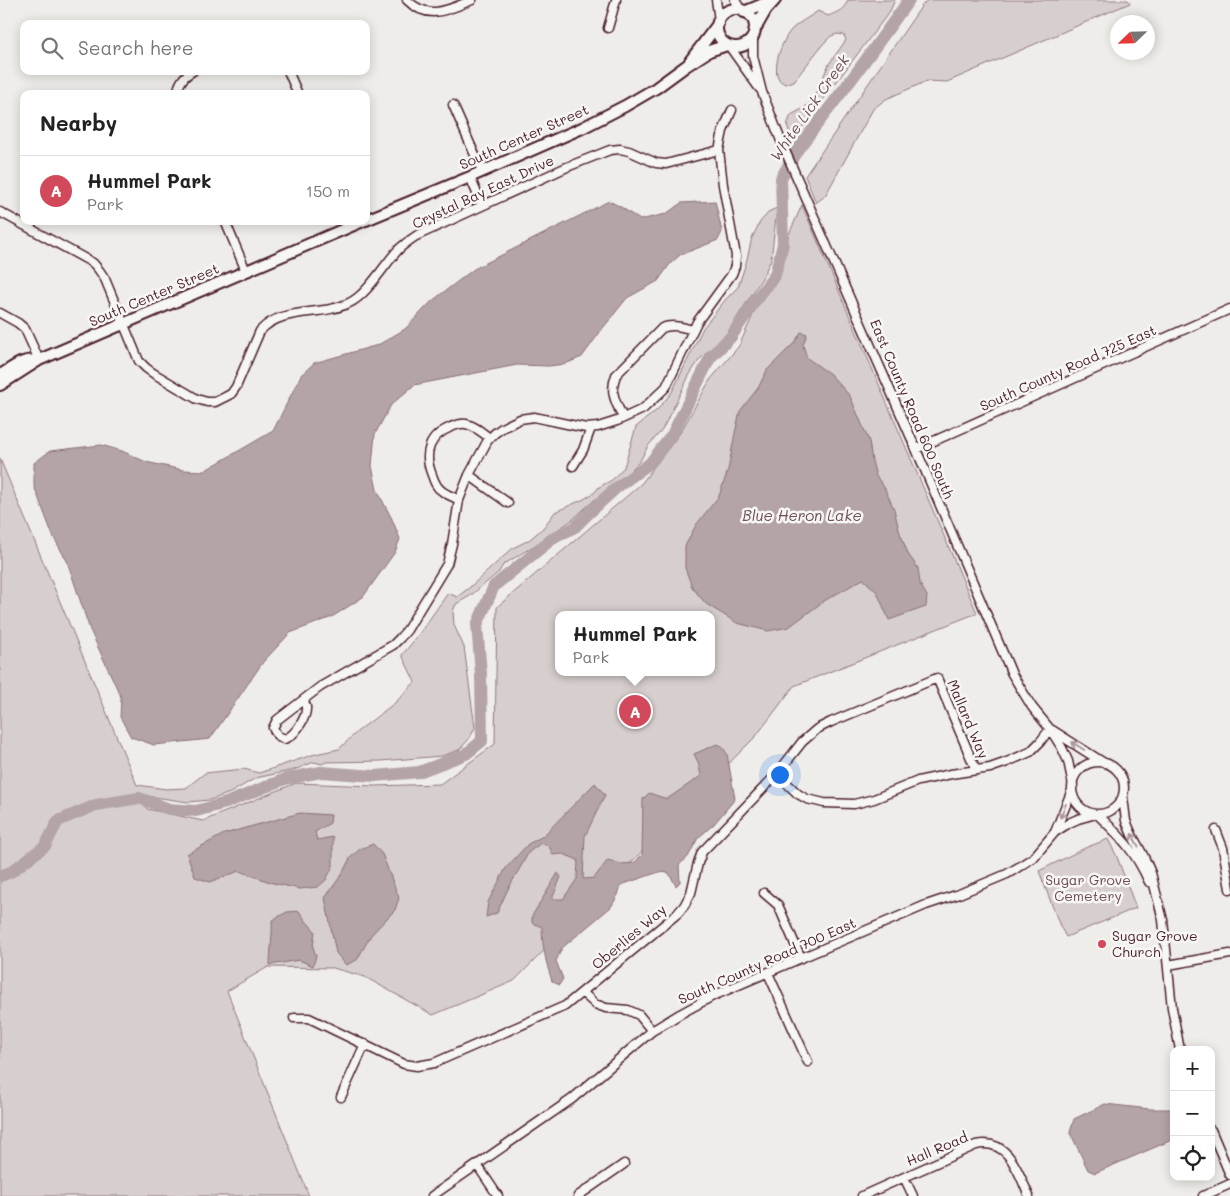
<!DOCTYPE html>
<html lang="en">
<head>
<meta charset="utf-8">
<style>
	body { margin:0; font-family:Mali,sans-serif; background:#f6f6f6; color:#222 }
	.controls { position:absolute; right:15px; bottom:15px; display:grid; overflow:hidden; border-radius:10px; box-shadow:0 2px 12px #0003 }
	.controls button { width:45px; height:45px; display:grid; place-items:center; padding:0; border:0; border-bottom:1px solid #e0e0e0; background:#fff; color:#222; font:25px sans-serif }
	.compass { position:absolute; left:1110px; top:15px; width:45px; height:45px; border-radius:50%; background:#fff; box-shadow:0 2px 12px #0003; rotate:247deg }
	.you { position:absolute; left:779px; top:774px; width:18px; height:18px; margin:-12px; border:4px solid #fff; border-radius:50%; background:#1a73e8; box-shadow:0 0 0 8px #1a73e833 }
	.badge { display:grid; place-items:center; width:32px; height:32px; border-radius:50%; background:#d1495b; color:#fff; font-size:16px; font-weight:700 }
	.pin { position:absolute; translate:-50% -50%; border:2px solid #fff; box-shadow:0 1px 5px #0006 }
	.popup { position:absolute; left:555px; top:611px; width:160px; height:65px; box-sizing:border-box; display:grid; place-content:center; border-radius:10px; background:#fff; filter:drop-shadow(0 1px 4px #0005); font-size:16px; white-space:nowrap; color:#767676 }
	.popup b { font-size:19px; color:#222 }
	.popup::after { content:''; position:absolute; left:50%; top:100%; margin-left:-10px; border:10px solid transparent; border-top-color:#fff }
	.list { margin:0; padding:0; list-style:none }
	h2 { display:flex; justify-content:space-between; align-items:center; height:65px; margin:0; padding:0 20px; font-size:21px }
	h2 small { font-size:16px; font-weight:400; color:#767676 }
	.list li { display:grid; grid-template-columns:32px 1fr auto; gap:15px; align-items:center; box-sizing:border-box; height:70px; padding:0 20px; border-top:1px solid #e0e0e0 }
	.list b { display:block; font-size:19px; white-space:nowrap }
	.list p { margin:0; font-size:16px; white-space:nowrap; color:#767676 }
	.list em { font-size:16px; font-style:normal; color:#767676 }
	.icon { flex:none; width:28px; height:28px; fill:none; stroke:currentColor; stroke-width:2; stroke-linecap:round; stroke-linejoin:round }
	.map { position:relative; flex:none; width:1230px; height:1196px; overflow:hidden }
	.search { position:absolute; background:#fff; box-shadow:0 2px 12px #0003; left:20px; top:20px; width:350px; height:55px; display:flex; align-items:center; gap:12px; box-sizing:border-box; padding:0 18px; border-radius:10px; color:#767676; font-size:19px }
	.panel { position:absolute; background:#fff; box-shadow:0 2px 12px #0003; left:20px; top:90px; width:350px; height:135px; border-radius:10px }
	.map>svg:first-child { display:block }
</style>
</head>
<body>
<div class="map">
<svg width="1230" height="1196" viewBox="0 0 1230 1196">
	<rect width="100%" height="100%" fill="#efedea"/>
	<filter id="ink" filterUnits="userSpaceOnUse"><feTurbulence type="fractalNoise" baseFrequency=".02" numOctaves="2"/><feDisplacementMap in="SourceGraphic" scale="10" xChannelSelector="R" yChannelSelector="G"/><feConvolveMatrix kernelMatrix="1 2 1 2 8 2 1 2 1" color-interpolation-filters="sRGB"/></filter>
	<g filter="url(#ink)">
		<path fill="#d7cfce" stroke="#90777c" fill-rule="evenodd" d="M848 0H895L890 11 801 129 793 143 787 125 791 115 804 108 813 99 829 64 846 40 844 35 838 34 831 36 823 44 794 81 786 84C766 79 782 39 792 29 799 22 810 17 818 11L828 16C838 12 844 10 848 0Z
			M928 0H1128L1130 3 947 82 927 81 886 99 873 109 825 196 816 203 805 176 923 4Z
			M802 205 977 613 794 686 756 736 514 981 433 1015 365 977 333 968 268 967 227 991 309 1196H0V459L137 785 166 789 186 788 205 773 244 769 259 773 315 754 339 749 358 731 396 702 415 682 402 655 417 637 448 593 457 597 469 588 513 548 529 540 543 528 555 512 584 499 594 493 599 487 612 480 624 467 636 427 658 409 672 392 703 328 726 299 738 287 746 263 752 238 760 222 770 211 777 208 771 260 761 280 727 333 700 359 690 374 662 430 648 446 640 461 622 479 593 501 572 520 532 547 503 565 499 572 470 596 456 604 453 611 454 625 464 647 475 728 469 739 459 750 442 756 381 761 326 762 322 764 314 762 294 770 256 778 230 793 210 800 188 802 141 795 147 809 203 821 296 783 374 786 440 784 495 744 497 607 641 484 680 433 710 380 739 346ZM559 615H711V672H559Z
			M1108 839 1117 857 1136 908 1066 937 1060 926 1039 871 1085 848Z"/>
		<path fill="#b4a4a5" stroke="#8a6f74" d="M609 201 621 207 640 220 666 214 681 203 715 201 722 232 718 240 680 255 670 264 658 281 627 298 603 328 582 357 565 364 549 366 517 365 414 385 391 405 375 434 372 466 377 490 392 519 400 539 395 552 363 597 332 617 290 633 263 662 210 739 154 745 131 737 120 717 121 697 90 630 67 561 53 536 34 486V463L50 451 101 445 122 451 146 462 183 470 204 471 273 431 301 375 314 363 378 345 405 329 432 301 474 269Z
			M801 332 807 334 803 345 807 358 830 374 850 396 869 441 872 461 876 476 884 487 894 509 899 530 908 554 918 568 920 584 927 596 926 607 889 620 877 592 863 579 824 601 789 627 768 631 737 623 706 604 692 587 685 568V546L696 525 719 496 728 470 735 433 740 411 758 388 767 370 795 342Z
			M717 744 722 746 727 754 735 799 714 824 698 838 688 857 679 865 680 882 676 886 669 873 659 872 621 885 618 895 611 907 562 948 556 961 563 979 559 985 552 981C546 963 542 946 542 927L532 923V916L558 873 561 877 552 899H563L577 879 578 860 563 854 553 855 549 846 541 843 529 852 520 868 507 891 497 913 486 917 488 902 506 868 528 844 543 836 595 783 605 795 585 836 583 879 594 878 608 860 621 864 634 863 642 855 643 799 649 793 667 799 701 776 698 762 694 754Z
			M300 813 331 815 330 823 315 832 317 840 333 837V866L326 880 318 887 300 889 273 883 239 871 210 882 195 877 187 854 224 834Z
			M373 844 382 854 399 898 395 910 371 935 357 960 346 965 336 953 325 898 342 874 350 858 360 849Z
			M299 911 306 921 315 931 313 947 316 956 313 966 299 960 270 965C270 950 273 935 272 920L287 912Z
			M1105 1104 1150 1109H1174V1137L1172 1140 1095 1173 1088 1170 1070 1132 1074 1119Z"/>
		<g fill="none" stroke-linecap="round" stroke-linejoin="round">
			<path stroke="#b4a4a5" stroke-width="12" d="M0 876 11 872 45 846 58 821 96 805 139 798 169 809 196 811 226 803 285 779 321 772 375 776 419 772 466 754 482 741 481 674 477 625 494 586 552 539 575 527 590 512 616 488 650 463 672 435 710 358 731 337 755 301 775 275 783 244 781 178 798 149 854 76 909 0"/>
			<g stroke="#4a1f2b" stroke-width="11">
				<path id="minor" d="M407 0C428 21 448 10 472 0
					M716 0 719 20
					M735 0 741 10
					M608 28 616 0
					M753 37V56L762 92 783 146 916 449 1012 674 1032 707 1050 729 1062 748 1068 761 1073 785
					M729 46 759 88
					M288 71 298 94
					M177 94C179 83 183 76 193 71
					M453 105 482 171
					M470 177 482 205
					M0 212 93 263 99 270 105 279 139 361 146 368 153 373 197 399 207 402H215L231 394 236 387 260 331C282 306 321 317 349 303 367 295 384 265 398 250 404 244 410 240 416 236L567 167 610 150 620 149 629 151 656 163 666 164 719 150
					M225 221 246 271
					M0 313 18 323 25 329 39 360
					M623 418C616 402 609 393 616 375L662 328C672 324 683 327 693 330
					M916 449 1230 309
					M573 466 583 450 591 428
					M469 475 508 503
					M459 500C454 497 447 495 442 491 436 487 434 481 432 475 423 453 429 436 451 427 456 425 460 423 466 424 476 426 482 433 490 438
					M303 700 320 687 393 645 400 638 407 630 447 564 452 544 459 500 469 475 488 440 495 433 502 428 520 419 534 417 586 428 598 427 617 421 643 409 666 387 697 322 732 274 735 266 736 256 723 185 719 150 723 131 732 110
					M303 700C304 702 306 705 306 707 307 718 294 737 284 739L277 735 273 728 277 720Z
					M1052 730 1104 763
					M1072 788a26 26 0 1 1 52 0a26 26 0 1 1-52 0Z
					M777 774 798 794 807 799 824 803 854 804 874 799 918 781 951 774 990 768 1007 762 1030 752 1040 742 1050 729
					M1123 797 1126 821 1132 835 1144 857 1151 873 1163 920 1172 1008 1180 1050
					M1097 814C1121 837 1136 852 1149 882
					M1216 830 1223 848 1230 889
					M1055 832 1072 790
					M764 893 778 905 801 958
					M1168 965 1230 954
					M768 973 808 1062
					M582 992 595 1004 606 1008 628 1010 639 1015 652 1031
					M294 1018H309L404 1064 417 1066 434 1063 565 1006 677 914 684 906 691 893 698 863 702 852 777 774 802 742 817 729 831 722 937 678 976 770
					M341 1097 365 1044
					M1211 1130 1230 1175
					M477 1165 498 1196
					M904 1177 913 1196
					M432 1196 572 1099 652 1031 680 1014 713 996 801 958 926 905 959 894 1007 874 1017 868 1034 857 1055 832 1069 823 1078 819 1096 814
					M578 1196 624 1164
					M862 1196 976 1145C1009 1138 1018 1172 1029 1196
					M1203 1196 1230 1184"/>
			</g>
			<g stroke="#4a1f2b" stroke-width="14">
				<path id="major" d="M717 28a19 19 0 1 1 38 0a19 19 0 1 1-38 0Z
					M744 12 773 0
					M754 31 766 10 775 0
					M690 61 718 24
					M366 220 470 177 582 128 625 106 656 88 686 66 709 51 727 45
					M0 375C15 367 17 361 36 360
					M0 385 39 360 363 221"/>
			</g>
			<use href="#minor" stroke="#f6f6f2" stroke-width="8"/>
			<use href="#major" stroke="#f6f6f2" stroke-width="10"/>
		</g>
		<defs><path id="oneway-shaft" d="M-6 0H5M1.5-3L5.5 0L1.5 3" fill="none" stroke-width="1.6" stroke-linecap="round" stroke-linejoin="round" transform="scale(1.25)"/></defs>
		<g stroke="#a99598">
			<use href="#oneway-shaft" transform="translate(1078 746) rotate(-148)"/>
			<use href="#oneway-shaft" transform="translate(1063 811) rotate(112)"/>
			<use href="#oneway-shaft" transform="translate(1135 840) rotate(-119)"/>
		</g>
	</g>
	<circle fill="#d1495b" stroke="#f6f6f2" stroke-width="2" cx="1102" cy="944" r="5"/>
	<g text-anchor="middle" stroke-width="5" stroke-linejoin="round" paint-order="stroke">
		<g font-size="14" fill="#4a1f2b" stroke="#f6f6f2">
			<text transform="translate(524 137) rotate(-24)" y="5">South Center Street</text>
			<text transform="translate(483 192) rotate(-25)" y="5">Crystal Bay East Drive</text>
			<text transform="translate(154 295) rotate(-23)" y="5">South Center Street</text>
			<text transform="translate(1068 368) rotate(-24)" y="5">South County Road 725 East</text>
			<text transform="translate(912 409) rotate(67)" y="5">East County Road 600 South</text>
			<text transform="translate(968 719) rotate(67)" y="5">Mallard Way</text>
			<text transform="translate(629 937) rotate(-40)" y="5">Oberlies Way</text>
			<text transform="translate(767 961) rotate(-24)" y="5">South County Road 700 East</text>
			<text transform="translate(937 1149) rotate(-23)" y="5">Hall Road</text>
		</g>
		<g font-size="14" fill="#6d4b54" stroke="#f6f6f2">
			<text x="1088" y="885">Sugar Grove<tspan x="1088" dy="16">Cemetery</tspan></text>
		</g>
		<g font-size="14" fill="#4a1f2b" stroke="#f6f6f2" text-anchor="start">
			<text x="1112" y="941">Sugar Grove<tspan x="1112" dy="16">Church</tspan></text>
		</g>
		<g font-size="15" font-style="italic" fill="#6f4e56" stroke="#f6f6f2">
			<text transform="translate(810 108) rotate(-55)" y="5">White Lick Creek</text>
			<text x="802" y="521">Blue Heron Lake</text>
		</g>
	</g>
</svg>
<div class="controls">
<button>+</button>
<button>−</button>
<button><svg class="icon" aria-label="locate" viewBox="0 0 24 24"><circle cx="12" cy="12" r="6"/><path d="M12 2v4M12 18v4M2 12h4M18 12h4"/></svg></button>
</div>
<svg class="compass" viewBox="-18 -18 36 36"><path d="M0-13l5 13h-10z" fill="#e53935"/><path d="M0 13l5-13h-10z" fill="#767676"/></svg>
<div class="you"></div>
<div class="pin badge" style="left:635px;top:711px">A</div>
<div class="popup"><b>Hummel Park</b>Park</div>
<div class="search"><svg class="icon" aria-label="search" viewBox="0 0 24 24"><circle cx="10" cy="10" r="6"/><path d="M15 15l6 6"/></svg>Search here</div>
<section class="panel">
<h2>Nearby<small></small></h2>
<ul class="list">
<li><span class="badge">A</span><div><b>Hummel Park</b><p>Park</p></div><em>150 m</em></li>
</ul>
</section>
</div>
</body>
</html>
